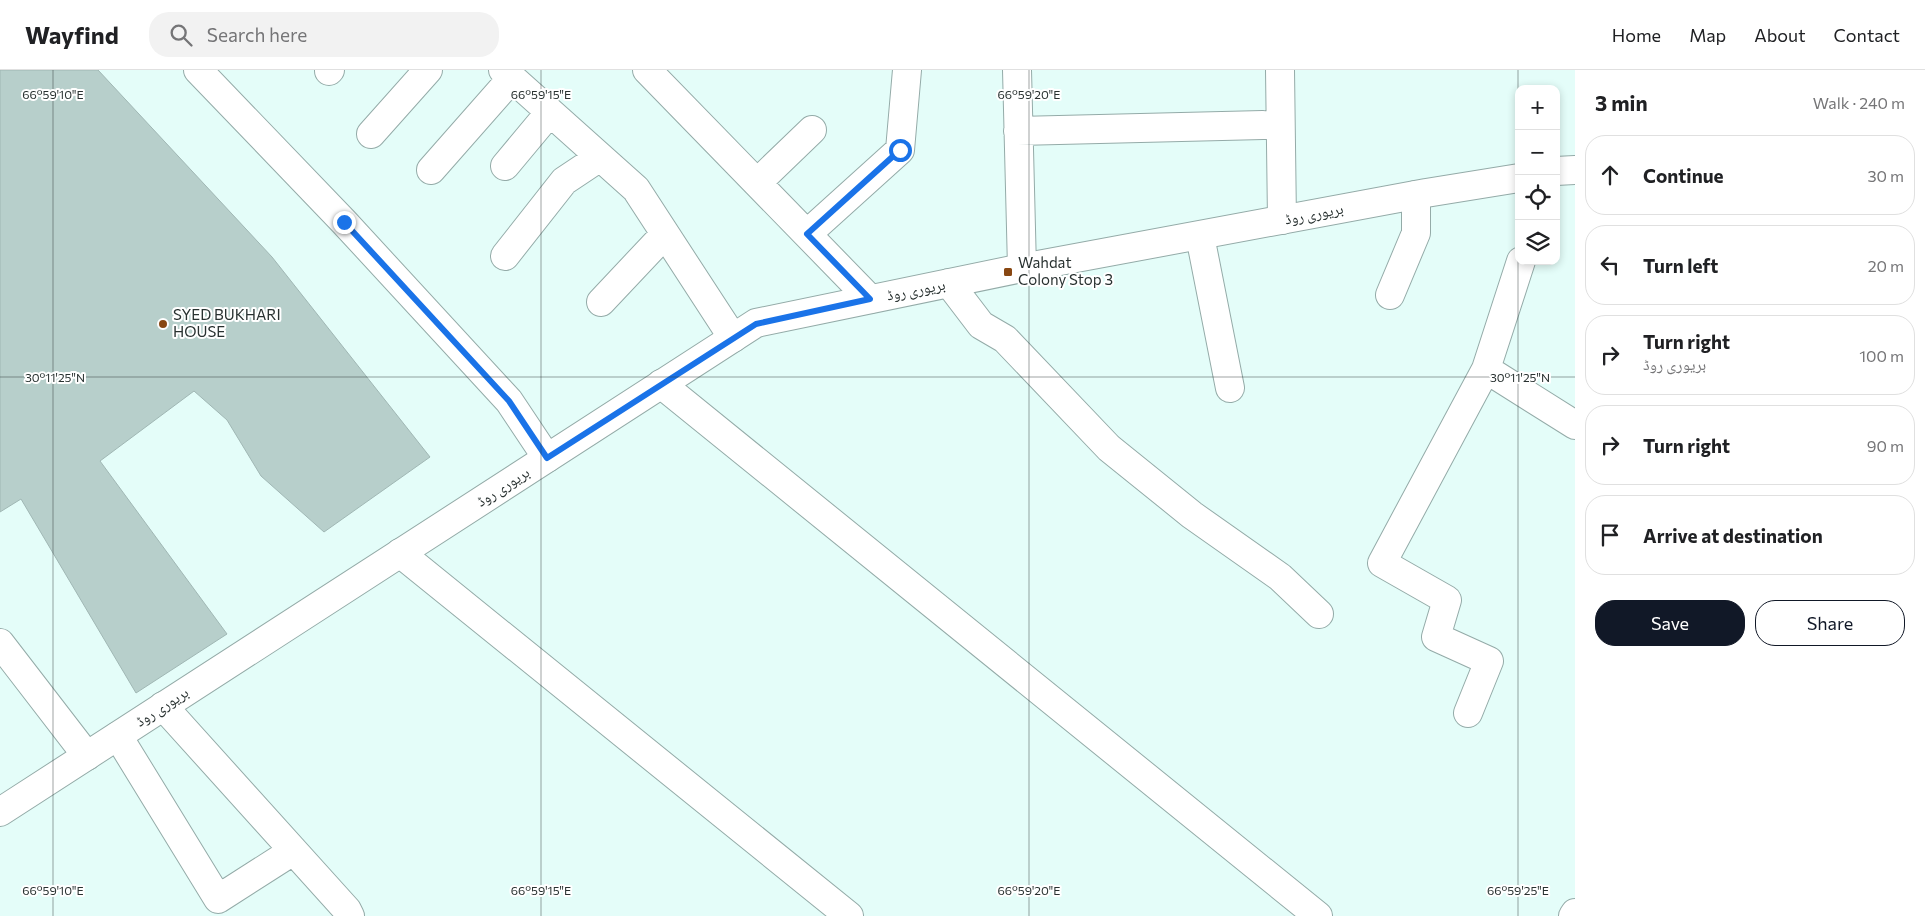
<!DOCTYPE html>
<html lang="en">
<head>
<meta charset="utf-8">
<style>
	body { margin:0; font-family:Commissioner,"Noto Naskh Arabic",sans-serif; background:#f2f2f2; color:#202124 }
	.controls { position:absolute; right:15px; top:15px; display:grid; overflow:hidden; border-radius:10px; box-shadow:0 2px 8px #0003 }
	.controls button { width:45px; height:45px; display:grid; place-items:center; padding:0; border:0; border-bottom:1px solid #e0e0e0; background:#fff; color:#202124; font:25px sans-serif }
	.stop { position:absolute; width:15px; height:15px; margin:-11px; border:4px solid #1a73e8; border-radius:50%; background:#fff }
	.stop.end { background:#1a73e8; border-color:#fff; box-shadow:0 1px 5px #0008 }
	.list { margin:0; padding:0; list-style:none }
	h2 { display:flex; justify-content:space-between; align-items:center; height:65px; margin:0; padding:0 20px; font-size:21px }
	h2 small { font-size:16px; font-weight:400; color:#757577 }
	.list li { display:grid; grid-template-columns:32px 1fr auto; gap:15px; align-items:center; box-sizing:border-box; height:80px; margin:0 10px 10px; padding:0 10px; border:1px solid #e0e0e0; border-radius:20px }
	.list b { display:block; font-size:19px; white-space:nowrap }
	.list p { margin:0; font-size:16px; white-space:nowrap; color:#757577 }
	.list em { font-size:16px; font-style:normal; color:#757577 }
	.actions { display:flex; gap:10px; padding:15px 20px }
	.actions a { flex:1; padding:11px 0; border:1px solid #111827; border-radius:20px; text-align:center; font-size:18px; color:#111827 }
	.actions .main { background:#111827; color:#fff }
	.icon { flex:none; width:28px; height:28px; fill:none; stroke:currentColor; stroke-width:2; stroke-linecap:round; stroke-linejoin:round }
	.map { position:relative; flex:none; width:1575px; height:846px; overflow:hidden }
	header { display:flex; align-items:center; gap:30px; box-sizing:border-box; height:70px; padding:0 25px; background:#fff; border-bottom:1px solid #e0e0e0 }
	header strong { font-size:24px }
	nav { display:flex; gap:28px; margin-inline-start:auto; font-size:18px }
	.search { width:350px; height:45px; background:#f2f2f2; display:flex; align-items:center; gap:12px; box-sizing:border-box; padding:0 18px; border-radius:20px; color:#757577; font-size:19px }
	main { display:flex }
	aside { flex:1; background:#fff }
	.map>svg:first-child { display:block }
</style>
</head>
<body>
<header>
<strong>Wayfind</strong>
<div class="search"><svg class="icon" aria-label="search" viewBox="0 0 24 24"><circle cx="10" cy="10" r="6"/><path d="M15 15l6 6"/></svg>Search here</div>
<nav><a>Home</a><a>Map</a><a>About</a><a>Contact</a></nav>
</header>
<main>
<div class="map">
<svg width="1575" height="846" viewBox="0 0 1575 846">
	<rect width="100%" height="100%" fill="#e4fdf9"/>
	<path fill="#b7cfcb" stroke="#a0b7b4" d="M0 0H98L272 187 430 387 324 462 261 406 227 350 194 321 100 391 227 564 136 623 21 429 0 442Z"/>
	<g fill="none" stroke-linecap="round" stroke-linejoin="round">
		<g stroke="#94aba8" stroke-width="30">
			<path id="minor" d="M198 0 344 152 509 331 547 388
				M503 0 636 119 733 268
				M647 0 870 229
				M1017 0 1022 198
				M1280 0 1282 150
				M329 1 330 0
				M1018 61 1263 55
				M371 64 428 0
				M505 96 550 42
				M431 100 512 8
				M757 113 812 60
				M807 164 900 80 907 0
				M1200 166 1230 318
				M505 186 564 111 600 87
				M949 213 981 255 1005 269 1109 378 1192 445 1280 507 1319 544
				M1390 225 1416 163V125
				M601 232 665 164
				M1486 299 1575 355
				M661 314 1318 846
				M400 483 849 846
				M0 573 87 686
				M163 636 347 840 350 846
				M1468 643 1489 591 1436 567 1447 530 1382 493 1486 299 1521 191
				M118 666 218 829 293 781
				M1573 846 1575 843"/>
		</g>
		<g stroke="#94aba8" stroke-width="30">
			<path id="major" d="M1556 101 1575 100
				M0 742 756 253 1022 198 1426 123 1519 108"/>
		</g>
		<use href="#minor" stroke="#fff" stroke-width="28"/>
		<use href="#major" stroke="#fff" stroke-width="28"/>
	</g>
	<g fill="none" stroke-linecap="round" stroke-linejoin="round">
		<path stroke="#1a73e8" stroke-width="6" d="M344 152 509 331 547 388 756 254 870 229 807 164 900 80"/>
	</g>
	<path fill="none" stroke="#283130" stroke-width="1" stroke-opacity="0.45" d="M53 0V846M541 0V846M1029 0V846M1518 0V846M0 307H1575"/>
	<g fill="#884712" stroke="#fff" stroke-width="2">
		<rect x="1003" y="197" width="10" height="10" rx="2.5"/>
		<circle cx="163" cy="254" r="5"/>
	</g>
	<g text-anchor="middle" stroke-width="4" stroke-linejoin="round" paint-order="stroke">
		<g font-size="15" fill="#283130" stroke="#fff">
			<text transform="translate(1314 144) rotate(-11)" y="5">بریوری روڈ</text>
			<text transform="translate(916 220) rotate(-11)" y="5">بریوری روڈ</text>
			<text transform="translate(503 417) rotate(-33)" y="5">بریوری روڈ</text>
			<text transform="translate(162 637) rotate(-33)" y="5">بریوری روڈ</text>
		</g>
		<g font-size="15" fill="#283130" stroke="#fff" text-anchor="start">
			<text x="1018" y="198">Wahdat<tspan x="1018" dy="17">Colony Stop 3</tspan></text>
			<text x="173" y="250">SYED BUKHARI<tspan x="173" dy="17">HOUSE</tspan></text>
		</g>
	</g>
	<g font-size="12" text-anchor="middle" fill="#283130" stroke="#fff" stroke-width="4" stroke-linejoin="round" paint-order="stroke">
		<text x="53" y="29">66°59'10"E</text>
		<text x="541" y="29">66°59'15"E</text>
		<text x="1029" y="29">66°59'20"E</text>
		<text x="55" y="312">30°11'25"N</text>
		<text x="1520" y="312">30°11'25"N</text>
		<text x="53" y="825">66°59'10"E</text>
		<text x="541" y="825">66°59'15"E</text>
		<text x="1029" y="825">66°59'20"E</text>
		<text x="1518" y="825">66°59'25"E</text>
	</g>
</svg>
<div class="controls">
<button>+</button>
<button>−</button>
<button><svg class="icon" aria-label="locate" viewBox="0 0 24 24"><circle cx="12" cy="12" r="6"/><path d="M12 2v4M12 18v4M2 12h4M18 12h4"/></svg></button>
<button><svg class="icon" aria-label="layers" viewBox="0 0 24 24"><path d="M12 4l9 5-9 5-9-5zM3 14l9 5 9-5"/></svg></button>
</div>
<div class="stop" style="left:900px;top:80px"></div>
<div class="stop end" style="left:344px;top:152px"></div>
</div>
<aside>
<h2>3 min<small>Walk · 240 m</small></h2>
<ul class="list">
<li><svg class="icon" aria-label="ahead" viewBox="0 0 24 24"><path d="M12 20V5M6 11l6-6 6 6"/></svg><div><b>Continue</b></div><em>30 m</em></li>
<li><svg class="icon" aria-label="left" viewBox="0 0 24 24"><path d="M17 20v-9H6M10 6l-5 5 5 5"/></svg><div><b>Turn left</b></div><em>20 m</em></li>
<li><svg class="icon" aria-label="right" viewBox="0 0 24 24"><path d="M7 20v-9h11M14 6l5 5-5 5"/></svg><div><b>Turn right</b><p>بریوری روڈ</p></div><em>100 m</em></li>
<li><svg class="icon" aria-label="right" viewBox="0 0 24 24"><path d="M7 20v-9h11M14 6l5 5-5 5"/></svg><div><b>Turn right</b></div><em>90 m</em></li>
<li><svg class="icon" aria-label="arrive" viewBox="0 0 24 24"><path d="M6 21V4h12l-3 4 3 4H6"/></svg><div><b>Arrive at destination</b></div></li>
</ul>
<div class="actions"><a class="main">Save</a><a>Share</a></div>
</aside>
</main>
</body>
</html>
